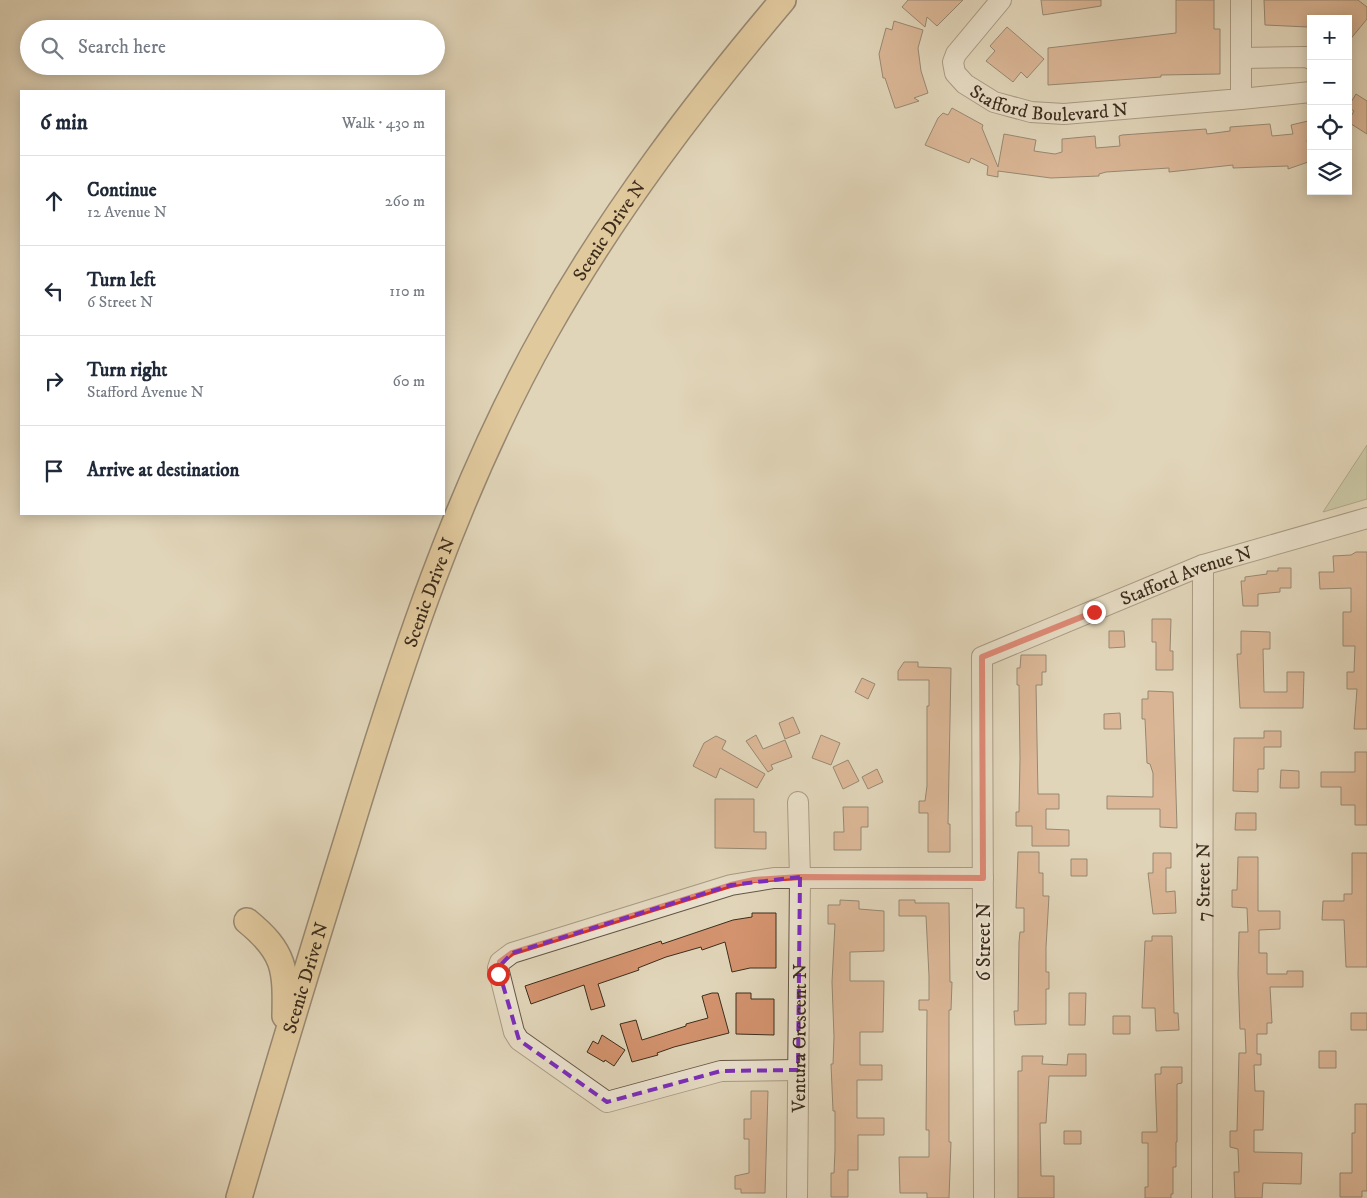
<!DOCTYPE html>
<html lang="en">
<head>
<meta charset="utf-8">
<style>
	body { margin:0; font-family:"IM FELL DW Pica",serif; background:#f6f6f7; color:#1f2937 }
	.controls { position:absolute; right:15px; top:15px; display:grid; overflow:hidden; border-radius:0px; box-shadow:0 2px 12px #0003 }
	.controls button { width:45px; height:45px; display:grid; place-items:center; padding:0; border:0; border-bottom:1px solid #e0e1e3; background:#fff; color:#1f2937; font:25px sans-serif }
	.stop { position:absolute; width:15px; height:15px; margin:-11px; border:4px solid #d93025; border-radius:50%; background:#fff }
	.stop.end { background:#d93025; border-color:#fff; box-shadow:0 1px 5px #0008 }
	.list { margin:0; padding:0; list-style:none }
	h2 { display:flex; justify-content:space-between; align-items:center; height:65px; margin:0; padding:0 20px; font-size:21px }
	h2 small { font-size:16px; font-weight:400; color:#747a83 }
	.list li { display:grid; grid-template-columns:32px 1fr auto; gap:15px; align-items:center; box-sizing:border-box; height:90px; padding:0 20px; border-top:1px solid #e0e1e3 }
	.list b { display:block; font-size:19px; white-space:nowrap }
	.list p { margin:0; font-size:16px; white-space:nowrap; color:#747a83 }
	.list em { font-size:16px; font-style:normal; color:#747a83 }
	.icon { flex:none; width:28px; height:28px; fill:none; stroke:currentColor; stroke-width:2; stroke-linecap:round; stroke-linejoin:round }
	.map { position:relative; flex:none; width:1367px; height:1198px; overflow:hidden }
	.search { position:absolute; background:#fff; box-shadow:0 2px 12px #0003; left:20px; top:20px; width:425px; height:55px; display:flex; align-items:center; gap:12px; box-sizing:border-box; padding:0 18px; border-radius:28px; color:#747a83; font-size:19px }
	.panel { position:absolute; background:#fff; box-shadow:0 2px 12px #0003; left:20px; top:90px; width:425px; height:425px; border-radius:0px }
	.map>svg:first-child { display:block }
</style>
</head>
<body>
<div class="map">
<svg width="1367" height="1198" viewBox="0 0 1367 1198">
	<rect width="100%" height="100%" fill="#e1d5b9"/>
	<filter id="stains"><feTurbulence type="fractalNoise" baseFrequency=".004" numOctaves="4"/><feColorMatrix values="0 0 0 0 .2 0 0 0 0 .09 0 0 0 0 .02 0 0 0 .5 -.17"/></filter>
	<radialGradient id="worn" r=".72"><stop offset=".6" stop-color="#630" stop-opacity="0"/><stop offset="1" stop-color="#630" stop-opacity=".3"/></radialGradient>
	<path fill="#b1bd90" stroke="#767456" d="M1367 445V499L1323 512Z"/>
	<path fill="#d3936e" stroke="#3c2c1c" d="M908 0H963L937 26 927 17 925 27 902 7Z
		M1041 0H1101V6L1043 15Z
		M1176 0H1214V29H1220V74L1161 75V77L1048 85V48L1176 33Z
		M1264 0H1358L1367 7V19L1348 42V19H1322L1308 15V27L1265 25Z
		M894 21 923 30 918 48 921 71 928 93 914 98 919 101 897 108H895L885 78H883L879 54 886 28 892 30Z
		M1007 27 1044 59 1027 78 1021 72 1013 82 986 61 995 51 990 46Z
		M1356 94 1367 101V134L1348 122 1354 111 1348 107Z
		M952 108 983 125 982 128 998 167 1004 134 1036 140 1034 151 1055 154 1062 152V139L1095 136 1096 148 1120 146 1119 136 1122 135 1206 129 1207 134 1230 131V127L1270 124 1272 136 1293 134 1291 125 1308 121 1311 139 1307 140 1311 161 1288 169V166L1233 168V165L1169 172V168L1106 172 1099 174V176L1051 178 998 171V177L987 175 988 166 971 158 969 163 925 145 938 118 943 113 948 115Z
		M1356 552H1367V729H1354L1357 689H1347V672H1354L1355 646H1343V612H1351V588L1320 589 1319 572H1334L1333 556 1351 555Z
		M1278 568H1291V588H1280V592L1258 594V606H1243L1241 581H1245V577L1267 574V571H1278Z
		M1152 619H1171L1170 651H1173V670H1156V642H1152Z
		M1109 631H1124L1125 647 1109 648Z
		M1241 631 1270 632V649H1263L1264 692H1287V672H1304L1303 708H1240L1237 654H1241Z
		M1021 655H1046V672H1042V685H1036L1038 794H1059V809H1046V829L1069 830V846H1032V826H1016V812H1019L1020 759 1019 685H1017V668H1020Z
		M904 662H918V667L951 668 948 824H950V852H928V813H919V801H925L927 786V706H929V680H898V671Z
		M862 678 875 684 868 699 855 692Z
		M1148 691 1173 692 1177 828 1160 827V809H1107V796L1153 797V773L1150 764 1147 763 1145 719H1142V699H1148Z
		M1120 713 1121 729H1104V714Z
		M793 717 800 733 785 739 779 723Z
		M1264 731H1281V747H1264V769H1258V792L1233 791 1234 738H1264Z
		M756 735 763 749 785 740 792 757 771 765 773 769 768 772 746 741Z
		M821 735 840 743 831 765 812 758Z
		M716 736 726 741 722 749 765 774 757 788 720 768 716 778 693 766 704 743Z
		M1355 752H1367V825H1355V805H1341V787H1321V772H1355Z
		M848 760 859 781 843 789 833 767Z
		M877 769 883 782 868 789 862 777Z
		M1281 770 1299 771V788H1280Z
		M715 799H754V832H766V849L715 848Z
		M843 807H868V827H861V850H834V832H844Z
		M1236 813H1256V830H1235Z
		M1018 852H1039V873H1043V896H1049L1046 947V972H1049V989H1046V1024L1015 1025 1014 1011H1018L1019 942 1020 932H1024V908H1016Z
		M1153 853H1171V868H1166V892L1175 891 1176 913 1153 914 1148 873H1153Z
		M1352 853H1367V967H1346L1344 920H1322L1323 901H1344V894H1352Z
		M1238 857H1258V911H1280V929L1259 930V953H1267V974H1287V971H1303V987H1270L1272 1023H1267V1034H1257V1054H1261V1065H1254L1255 1091H1264L1263 1130H1254V1152L1302 1153 1301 1184 1263 1183 1262 1198H1235L1234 1172H1239L1238 1149 1230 1147V1131H1237L1239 1053H1246L1245 1029H1240L1238 974 1239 932H1248L1247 908 1232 907V890H1237Z
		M1071 859H1087V876H1071Z
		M840 900 859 901V909L884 911V951L850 952V981H884L883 1032H860V1065H882V1080H857V1118H884V1135H858V1170H848V1197H831V1173H834L835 1150V1111H833L831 1064H833L834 1037 832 982 835 924H828V905H840Z
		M899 900H915V903H949L950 982H952L951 1010H949V1142H951L949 1198H927V1193H900L899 1157H929V1130H926L927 1010H919V1000H929V976L926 916H899Z
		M752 913H776V968H750L732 972 725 942 702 950 701 947 666 957 638 968 639 970 598 984 605 1006 591 1010 584 985 531 1004 525 986 661 941 662 944 733 920 752 917Z
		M1152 936H1172L1174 1013H1178L1179 1030 1156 1031 1155 1008H1142L1145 941H1152Z
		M712 993H718L729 1033 674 1047 657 1053 658 1055 632 1062 620 1024 636 1020 642 1040 686 1026V1024L708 1018 702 996Z
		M736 993H751V999H774V1035L736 1034Z
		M1069 993H1086L1085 1025H1069Z
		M1351 1013H1367V1030H1351Z
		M1113 1016H1130V1034H1113Z
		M602 1035 625 1050 614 1066 605 1060 604 1062 587 1052 593 1041 598 1044Z
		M1319 1051H1336V1068H1319Z
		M1068 1054H1086V1076H1049L1046 1123H1040L1041 1176H1054V1198H1018V1071H1022V1056H1043L1042 1064 1067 1065Z
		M1161 1067H1182V1083L1177 1084V1142H1176V1167H1173V1194H1171V1198H1145V1187H1148V1143H1142V1132H1157L1155 1074H1161Z
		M751 1091H768L765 1193H741V1189H735V1176L749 1173V1139H744V1119H751Z
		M1355 1104H1367V1191H1362V1197H1340V1173H1352V1133H1355Z
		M1064 1131H1081V1144H1064Z"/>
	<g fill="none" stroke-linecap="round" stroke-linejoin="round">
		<g stroke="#655643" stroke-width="22">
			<g id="minor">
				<path id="s1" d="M1001 0 956 54 953 62 955 73 965 84 994 102 1031 112 1064 114 1241 99V0"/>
				<path d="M1241 58 1306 57 1311 59"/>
				<path d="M1241 99 1311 92"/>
				<path d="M798 1070 721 1071 607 1102 519 1040 514 1032 498 968 500 962 512 953 731 885 774 878H983"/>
				<path id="s2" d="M797 1198 800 877 798 802"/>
				<path id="s3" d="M984 1198 982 657 1203 565 1367 518"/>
				<path id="s4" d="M1202 1198 1203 565"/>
			</g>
		</g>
		<g stroke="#3c2c1c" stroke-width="28">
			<g id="major">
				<path d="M247 921C285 952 286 969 285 1016"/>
				<path id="s5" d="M239 1198C274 1078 310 959 347 840 400 665 456 491 546 331 613 212 695 104 783 0"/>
			</g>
		</g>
		<use href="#minor" stroke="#ece4d2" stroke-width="20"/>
		<use href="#major" stroke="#e0ba7c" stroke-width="25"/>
	</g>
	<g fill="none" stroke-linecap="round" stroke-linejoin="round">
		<path stroke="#d93025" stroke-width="6" d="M498 974 500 962 512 953 731 885 754 880 800 877 983 878 982 657 1094 612"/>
	</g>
	<path d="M0 0H1367V1198H0ZM800 877 798 1070 721 1071 607 1102 519 1040 498 968 512 953 731 885Z" fill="#e1d5b9" fill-opacity=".55" fill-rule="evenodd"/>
	<path fill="none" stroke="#7b2cbf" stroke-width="4" stroke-dasharray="10 6" stroke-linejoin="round" d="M800 877 798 1070 721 1071 607 1102 519 1040 498 968 512 953 731 885Z"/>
	<g text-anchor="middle" stroke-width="4" stroke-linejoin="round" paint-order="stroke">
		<g font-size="19" fill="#3c2c1c" stroke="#ece4d2">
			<text dy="7" stroke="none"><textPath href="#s1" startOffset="194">Stafford Boulevard N</textPath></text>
			<text dy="7" stroke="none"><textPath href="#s5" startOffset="1040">Scenic Drive N</textPath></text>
			<text dy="7" stroke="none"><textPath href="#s3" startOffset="761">Stafford Avenue N</textPath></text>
			<text dy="7" stroke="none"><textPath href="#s5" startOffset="635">Scenic Drive N</textPath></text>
			<text dy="7" stroke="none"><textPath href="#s4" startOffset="316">7 Street N</textPath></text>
			<text transform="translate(983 942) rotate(-90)" y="7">6 Street N</text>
			<text dy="7" stroke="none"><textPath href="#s5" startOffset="230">Scenic Drive N</textPath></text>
			<text dy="7" stroke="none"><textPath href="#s2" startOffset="160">Ventura Crescent N</textPath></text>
		</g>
	</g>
	<rect width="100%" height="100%" filter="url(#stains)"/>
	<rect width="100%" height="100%" fill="url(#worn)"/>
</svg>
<div class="controls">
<button>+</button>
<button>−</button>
<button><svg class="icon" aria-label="locate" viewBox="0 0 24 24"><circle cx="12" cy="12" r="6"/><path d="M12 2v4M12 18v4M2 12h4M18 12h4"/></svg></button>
<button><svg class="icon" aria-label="layers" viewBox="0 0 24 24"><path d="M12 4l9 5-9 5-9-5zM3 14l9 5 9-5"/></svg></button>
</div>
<div class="stop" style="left:498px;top:974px"></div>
<div class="stop end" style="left:1094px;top:612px"></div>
<div class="search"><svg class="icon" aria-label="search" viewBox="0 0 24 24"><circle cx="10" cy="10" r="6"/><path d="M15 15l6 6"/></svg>Search here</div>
<section class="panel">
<h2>6 min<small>Walk · 430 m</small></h2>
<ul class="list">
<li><svg class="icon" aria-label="ahead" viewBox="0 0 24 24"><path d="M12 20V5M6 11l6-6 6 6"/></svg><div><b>Continue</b><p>12 Avenue N</p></div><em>260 m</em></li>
<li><svg class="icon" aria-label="left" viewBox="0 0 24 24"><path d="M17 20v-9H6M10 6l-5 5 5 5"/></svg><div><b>Turn left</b><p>6 Street N</p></div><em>110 m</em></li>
<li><svg class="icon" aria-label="right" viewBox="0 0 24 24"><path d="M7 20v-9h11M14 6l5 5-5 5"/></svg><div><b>Turn right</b><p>Stafford Avenue N</p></div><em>60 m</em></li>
<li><svg class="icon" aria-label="arrive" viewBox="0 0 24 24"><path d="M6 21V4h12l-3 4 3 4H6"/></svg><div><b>Arrive at destination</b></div></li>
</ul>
</section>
</div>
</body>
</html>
